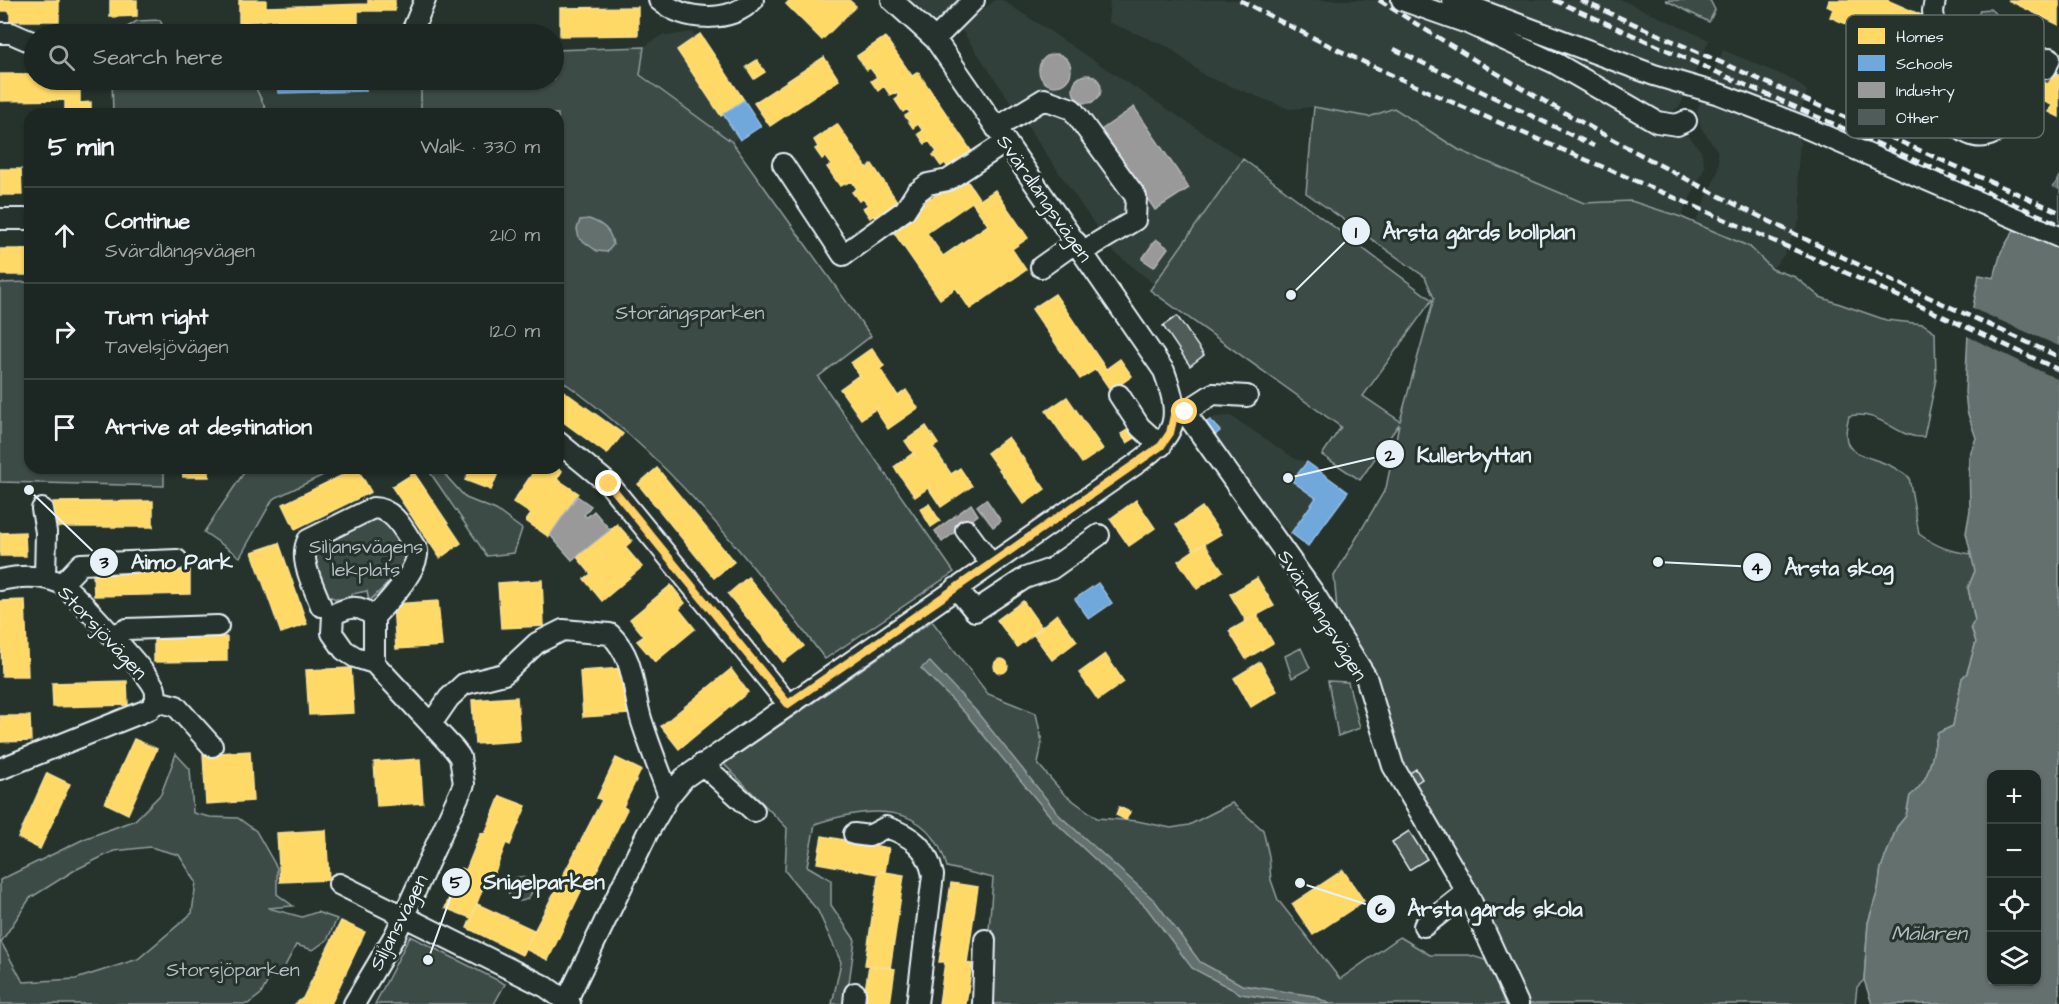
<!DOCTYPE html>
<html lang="en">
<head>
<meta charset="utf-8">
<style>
	body { margin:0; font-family:"Architects Daughter",sans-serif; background:#252e2a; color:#f1f3f6 }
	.controls { position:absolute; right:18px; bottom:18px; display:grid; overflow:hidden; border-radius:12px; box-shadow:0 2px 4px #0004 }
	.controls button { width:54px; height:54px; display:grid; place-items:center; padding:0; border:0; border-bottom:2px solid #3a4340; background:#1c2622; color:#f1f3f6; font:30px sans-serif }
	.stop { position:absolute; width:18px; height:18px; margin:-14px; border:4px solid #ffd166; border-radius:50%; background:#fff }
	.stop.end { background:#ffd166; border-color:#fff; box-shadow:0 2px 6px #0008 }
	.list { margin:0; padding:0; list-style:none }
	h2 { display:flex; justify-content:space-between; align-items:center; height:78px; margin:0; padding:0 24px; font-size:26px }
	h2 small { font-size:20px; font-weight:400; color:#a0a5a5 }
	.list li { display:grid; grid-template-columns:39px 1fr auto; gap:18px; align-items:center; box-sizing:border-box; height:96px; padding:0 24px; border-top:2px solid #3a4340 }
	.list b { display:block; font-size:22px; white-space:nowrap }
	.list p { margin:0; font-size:20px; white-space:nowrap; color:#a0a5a5 }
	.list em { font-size:20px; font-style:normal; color:#a0a5a5 }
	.icon { flex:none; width:33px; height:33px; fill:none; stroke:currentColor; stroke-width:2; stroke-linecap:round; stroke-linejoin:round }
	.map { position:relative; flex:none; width:2059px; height:1004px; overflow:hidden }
	.search { position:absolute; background:#1c2622; box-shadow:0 2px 4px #0004; left:24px; top:24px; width:540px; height:66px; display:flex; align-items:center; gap:15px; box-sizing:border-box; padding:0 21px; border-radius:33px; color:#a0a5a5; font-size:22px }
	.panel { position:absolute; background:#1c2622; box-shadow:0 2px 4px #0004; left:24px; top:108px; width:540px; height:366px; border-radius:18px }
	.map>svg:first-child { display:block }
</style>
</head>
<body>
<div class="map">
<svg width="2059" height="1004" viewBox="0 0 2059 1004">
	<rect width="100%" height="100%" fill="#26332d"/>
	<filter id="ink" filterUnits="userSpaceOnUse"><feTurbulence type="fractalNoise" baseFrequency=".0167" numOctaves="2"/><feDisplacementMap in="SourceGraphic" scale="12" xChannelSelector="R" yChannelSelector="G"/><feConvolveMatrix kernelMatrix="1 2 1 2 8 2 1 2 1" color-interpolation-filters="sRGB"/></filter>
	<g filter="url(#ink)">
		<path fill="#333f3a" d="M910 0H960L938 26Z
			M995 0H1002L1243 159 1154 284 1113 251 960 28Z
			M1110 0H1622L1709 40 1680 106 1669 114 1635 115 1674 136H1689L1701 151 1705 167 1681 217 1631 201 1584 203 1459 150 1394 108 1369 117 1314 107 1289 109 1205 76 1169 47 1108 22Z
			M692 32 696 37 700 34 761 126 740 140 738 137 732 142 640 75 644 47 664 34 668 36Z
			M1723 50 1794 80 1807 91 1796 131 1800 142 1797 178 1801 194 1800 219 1784 255 1772 269 1750 247 1695 223 1717 174 1719 162 1717 150 1701 128 1697 110Z
			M252 80H421V114H268Z
			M1231 416 1295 459 1307 462 1348 492 1308 546 1276 521 1238 464 1204 424 1215 417Z"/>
		<path fill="#3e4b47" stroke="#939ea0" stroke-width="1.5" fill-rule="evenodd" d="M1665 0H1710L1715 10 1709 22Z
			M1990 9 2004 21 2016 20 2023 26 2025 34 2019 39 2012 40 2000 30 1984 28 1977 19 1980 10Z
			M160 20 166 34H116L137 21Z
			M644 47 640 75 732 142 871 336 818 377 954 572 825 659C747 556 665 453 558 378V114H421V80H554V50Z
			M112 80H252L268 114H113Z
			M1314 107 1369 117 1394 108 1459 150 1584 203 1631 201 1681 217 1750 247 1772 269 1795 277 1820 297 1886 320 1923 324 1935 332 1936 379 1924 437C1896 439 1882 409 1849 416 1839 453 1855 452 1884 463 1893 466 1901 472 1909 477L1919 534C1937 547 1951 552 1973 554L1975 571 1968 588 1975 620 1971 627 1976 642 1967 673 1962 678 1953 726 1938 733C1930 759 1932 779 1910 796L1906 816 1897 827 1881 868 1878 890 1868 923 1864 980 1857 987 1855 1004H990L988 943 993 878 947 867C929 800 869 806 815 824L807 866 831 880V905L855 940 846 1004H832L841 962 818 911 785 871 787 828 724 764 932 621 988 694 1036 713 1042 742 1038 764 1064 794 1097 818 1137 821 1171 828 1189 825 1232 803 1263 830 1269 856 1271 880 1278 900 1340 979 1400 937 1430 955H1469L1508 967 1401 766 1373 681 1337 609 1334 576 1386 488 1399 424 1360 480 1322 455 1341 427 1150 290 1243 159 1432 300 1363 396 1400 421 1434 298 1425 277 1306 193Z
			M30 282V468H164V486L0 482V283Z
			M247 468H338L273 499 240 557 204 532Z
			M427 468H439L466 498 496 510 522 529 514 553 487 556Z
			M374 518C385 519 389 525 395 534 398 539 403 544 405 549 411 565 379 592 369 601L367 591 352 594V601C324 598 320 595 316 567 314 558 312 552 317 544Z
			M1301 648 1310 668 1292 678 1285 656Z
			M1328 681 1348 682 1360 728 1338 736Z
			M176 754 190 769 193 813 210 817 238 818 256 831 277 868V894L293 906 268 908 302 917 317 912 337 919 327 940 313 950 296 945 284 968 269 979 261 994 248 1004H0V880L84 839 135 820 161 794ZM150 847 179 855 196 882 192 913 138 959 76 979 23 982 1 942 30 898 75 870 114 851Z
			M508 889a12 12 0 1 1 24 0a12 12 0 1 1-24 0Z
			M410 936 505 984 494 1004H375Z"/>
		<path fill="#636f6d" stroke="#98a3a5" stroke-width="1.5" fill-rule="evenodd" d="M2059 176V1004H1872L1864 980 1868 923 1878 890 1881 868 1897 827 1906 816 1910 796C1932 779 1930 759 1938 733L1953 726 1962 678 1967 673 1976 642 1971 627 1975 620 1968 588 1975 571 1966 533 1970 510 1969 457 1976 438 1967 411 1965 392 1968 334 1979 275 1994 278 2001 252 2014 230 2056 183ZM1992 774H2036V982H1992Z
			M589 219C603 224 611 230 613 245L607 252 597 251 579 238 577 229 580 220Z
			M930 662 976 711 1060 816 1155 901 1200 962 1242 985 1314 996 1330 1004H1308L1241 994 1192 968 1146 907 1054 821 967 715 921 668Z"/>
		<path fill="#26332d" d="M2050 186 2059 190V246L2019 221Z
			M1969 307 2059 346V380L1965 335Z"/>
		<path fill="#ffd966" stroke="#f8e092" stroke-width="1.5" fill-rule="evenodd" d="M0 0H59V21H10V11H0Z
			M110 0H137V16L110 17Z
			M239 0H266V7L368 4V0H395V11H358V30L277 31V19L239 23Z
			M790 0H849L856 6 822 40 786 4Z
			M1829 0H1887L2059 75V117L2049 112 2052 105 2031 96 2027 104 2013 98 2004 94 2008 86 1992 79 1989 85 1972 78 1975 71 1961 65 1958 74 1924 59 1928 51 1909 43 1906 49 1889 41 1892 35 1854 18 1851 26 1830 17 1833 9 1827 6Z
			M2008 0H2059V25Z
			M638 7V35L560 36V8Z
			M700 34 744 100 721 116 677 50Z
			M885 37 912 76 918 72 974 155 950 171 945 163 941 166 933 155 937 152 929 141 925 144 918 134 923 131 918 124 913 128 905 116 910 113 907 109 903 112 895 100 899 97 896 92 890 95 884 86 878 91 871 81 877 77 870 68 867 70 857 56Z
			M824 57 839 80 770 126 754 103Z
			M757 60 765 72 754 79 746 67Z
			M0 74H34V80H80V103L91 102V114H65V100L0 101Z
			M837 124 867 168 872 164 901 207 878 222 874 215 870 218 863 208 868 205 863 199 859 201 852 192 857 189 852 181 840 186 827 167 831 165 825 157 822 159 815 149 818 147 814 140Z
			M0 169H21L22 195H0Z
			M964 176 980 200 995 190 1028 238 1012 249 1026 270 970 309 956 288 940 299 890 227 926 202 921 195 926 192 931 198ZM972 202 988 225 943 256 927 233Z
			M0 249H30V275H0Z
			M1055 294 1106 369 1120 359 1132 376 1111 391 1096 369 1080 379 1032 309Z
			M872 348 884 366 880 369 898 396 906 390 918 408 888 429 876 411 877 408 861 419 840 389 858 376 862 379 851 363Z
			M558 387 623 434 607 454 558 418Z
			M1067 397 1103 449 1082 463 1046 411Z
			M926 426 938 444 933 447 951 474 960 468 972 486 941 507 929 489 931 486 915 497 894 467 912 454 916 457 905 441Z
			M1132 427 1138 436 1127 443 1121 434Z
			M1008 437 1045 489 1024 504 987 453Z
			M182 468H209V477H183Z
			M357 468 371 492 295 529 283 504Z
			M458 468H500L491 490 465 480 469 472Z
			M536 468H557L562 471 557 479 578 493 549 537 526 521 531 514 513 502Z
			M657 468 734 562 714 578 638 484Z
			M414 473 461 543 440 558 392 487Z
			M1136 500 1155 528 1129 546 1110 519Z
			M153 501V527H53V502Z
			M929 504 940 521 931 527 920 509Z
			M1202 507 1221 534 1194 550 1176 525Z
			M617 524 632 541 625 547 642 567 602 601 584 579 591 574 577 557Z
			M25 532 26 556H0V533Z
			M279 543 307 624 281 633 252 552Z
			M1204 543 1223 571 1197 589 1178 561Z
			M190 570V594L94 596 93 572Z
			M748 577 804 646 783 662 728 594Z
			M1257 578 1274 606 1246 621 1230 594Z
			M542 580 544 626 501 628 498 583Z
			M671 585 685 603 679 609 695 629 655 662 637 641 644 636 630 619Z
			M25 600 28 676H2L0 601Z
			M438 601 442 646 396 649 393 604Z
			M1023 601 1042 628 1017 647 997 620Z
			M1057 614 1077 641 1052 660 1033 634Z
			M1257 615 1273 643 1246 659 1229 631Z
			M227 637V661L154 662V638Z
			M1105 654 1124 682 1098 700 1079 673Z
			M994 666a7 7 0 1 1 14 0a7 7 0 1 1-14 0Z
			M1260 662 1277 691 1251 707 1234 678Z
			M351 668 354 713 309 715 306 670Z
			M625 668 629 714 583 717 580 671Z
			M731 669 748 692 679 749 661 726Z
			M127 681 128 705 53 707 52 683Z
			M517 697 520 741 475 744 472 700Z
			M0 716H30L31 741 0 742Z
			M134 739 157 749 128 814 105 803Z
			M250 751 253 801 206 804 203 754Z
			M616 758 641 770 623 807 627 809 599 866 589 887 584 885 548 960 525 949 602 800 597 798Z
			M420 759 423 803 377 806 374 762Z
			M47 773 70 784 40 849 18 838Z
			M500 796 526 806 510 845 506 843 491 882 486 880 471 918 445 908 461 868 466 870 481 833 485 834Z
			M1119 807 1130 812 1126 820 1116 815Z
			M326 830 329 880 280 882 277 833Z
			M822 836 889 848 885 872 879 871V874L817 863Z
			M1343 870 1364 901 1313 935 1292 904Z
			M879 871 904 875 890 969 865 965Z
			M951 883 978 887 967 963 972 964 966 1004H939L945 962H939Z
			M477 904 534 930 522 955 467 928Z
			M341 921 365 932 331 1004H295L303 998Z
			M869 965 895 969 890 1004H863Z"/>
		<path fill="#6fa8dc" stroke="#93bee4" stroke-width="1.5" d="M277 80H366V91L278 93Z
			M744 100 761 126 740 140 723 114Z
			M1210 420 1220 431 1214 436 1204 424Z
			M1307 462 1348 492 1308 546 1291 533 1316 498 1292 481Z
			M1098 583 1112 603 1089 619 1075 599Z"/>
		<path fill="#999" stroke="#b1b3b6" stroke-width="1.5" d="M1039 70a16 16 0 1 1 32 0a16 16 0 1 1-32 0Z
			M1073 89a14 14 0 1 1 28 0a14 14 0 1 1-28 0Z
			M1134 107 1189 188 1155 210 1101 130Z
			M1156 239 1168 248 1154 267 1142 259Z
			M577 496 591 506 584 515 587 517 594 511 610 530 572 560 550 535Z
			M986 499 1001 521 993 527 977 506Z
			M971 504 978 515 942 542 935 531Z"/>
		<path fill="#505c59" stroke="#e8f1f8" stroke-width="1.5" d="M1177 316 1204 355 1190 366 1163 326Z
			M1416 769 1422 779 1413 785 1407 775Z
			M1409 831 1427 859 1409 870 1392 842Z"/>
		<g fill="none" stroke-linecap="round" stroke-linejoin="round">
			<path stroke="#43504b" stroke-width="20" stroke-dasharray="20 10" stroke-linecap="butt" d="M1934 21 1940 66
				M2022 102 2046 68"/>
			<g stroke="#e8f1f8" stroke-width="24">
				<path id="minor" d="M659 0C684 21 729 24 753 0
					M1402 0 1470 24 1555 63 1657 122 1677 125 1686 121
					M1453 0 1654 75 1719 94 1802 126 2059 237
					M1934 21 1933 11 1935 0
					M0 33H11L34 43
					M411 34 425 0
					M935 39 974 0
					M1940 66 1954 123C1984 152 2005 129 2022 102
					M2046 68 2050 58
					M996 128 1044 99 1072 109 1136 197 1135 220 1082 252
					M783 164 843 255 905 210 916 193 928 184 948 180 1006 142
					M0 219H30
					M1041 267 1076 242
					M1119 395 1140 427 1161 446
					M1175 411 1185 412 1313 592 1366 677 1393 766 1467 892 1518 1004
					M1185 412 1213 394 1247 396
					M558 442 609 484 788 704
					M42 509 46 532 45 578
					M966 530 991 564
					M0 580C19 576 42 575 60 583 71 588 148 674 154 687 156 690 156 696 156 701
					M62 584 81 564 177 560
					M956 588 975 611 1025 578 1051 569 1099 535
					M321 606C314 586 298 560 308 540L373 508C395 508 405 533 417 550 420 569 387 603 374 617
					M112 636 127 629 218 626
					M156 701 176 706 212 746
					M431 724 449 698 464 684 504 674 537 643 563 630 610 634C637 661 631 688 642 722 650 747 660 772 669 796
					M702 764 754 811
					M0 769 150 709 156 701
					M854 834 869 836 886 827C912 836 927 847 933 875L917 1004
					M339 884 546 987 570 1004
					M1424 926 1467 892
					M354 1004 395 935 464 784 460 757 454 749 374 663 355 657 344 650 332 633 333 615C349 606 360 604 374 617V663
					M565 1004 647 834 669 796 684 778 1136 464C1177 434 1182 420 1164 371L935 39 892 0
					M854 1004 855 993
					M983 1004 985 940"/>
			</g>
			<use href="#minor" stroke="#26332d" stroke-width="20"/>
			<path stroke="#e8f1f8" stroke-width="4.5" stroke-dasharray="9 4.5" stroke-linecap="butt" d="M1240 0C1377 74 1523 132 1666 194 1798 251 1929 309 2059 370
				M1379 0C1513 87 1652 164 1795 234 1882 277 1971 316 2059 357
				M1554 0 2059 224
				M1580 0 2059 212
				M1394 49 1594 146"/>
		</g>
	</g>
	<g fill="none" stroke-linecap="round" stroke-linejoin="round" filter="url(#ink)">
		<path stroke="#ffd166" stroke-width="8" d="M609 484 788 704 1161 446 1170 433 1175 411 1185 412"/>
	</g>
	<g text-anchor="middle" stroke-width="6" stroke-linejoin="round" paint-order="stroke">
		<g font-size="20" fill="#e8f1f8" stroke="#26332d">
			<text transform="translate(1045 198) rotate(55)" y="7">Svärdlångsvägen</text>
			<text transform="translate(1323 615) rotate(58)" y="7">Svärdlångsvägen</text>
			<text transform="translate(103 632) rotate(47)" y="7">Storsjövägen</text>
			<text transform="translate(398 922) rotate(-63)" y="7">Siljansvägen</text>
		</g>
		<g font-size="20" fill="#b5bfc3" stroke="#26332d">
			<text x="690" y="319">Storängsparken</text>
			<text x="366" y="553">Siljansvägens<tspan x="366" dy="23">lekplats</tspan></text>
			<text x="233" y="976">Storsjöparken</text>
		</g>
		<g font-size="21" font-style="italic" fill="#b3bdc0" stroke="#26332d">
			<text x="1929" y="940">Mälaren</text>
		</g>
	</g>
	<rect x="1846" y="15" width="198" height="123" rx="9" fill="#26332d" stroke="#606c6a" stroke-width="1.5"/>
	<rect x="1858" y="28" width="27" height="16" fill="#ffd966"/>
	<rect x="1858" y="55" width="27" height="16" fill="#6fa8dc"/>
	<rect x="1858" y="82" width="27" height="16" fill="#999"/>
	<rect x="1858" y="109" width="27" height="16" fill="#505c59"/>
	<g font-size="16" fill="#e8f1f8">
		<text x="1896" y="42">Homes</text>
		<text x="1896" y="69">Schools</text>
		<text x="1896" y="96">Industry</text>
		<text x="1896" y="123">Other</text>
	</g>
	<path fill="none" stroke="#e8f1f8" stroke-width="2" d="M1291 295L1356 231M1288 478L1390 454M29 490L104 562M1658 562L1757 567M428 960L456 882M1300 883L1381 909"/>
	<g fill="#e8f1f8" stroke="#26332d" stroke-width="2">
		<circle cx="1291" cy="295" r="6"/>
		<circle cx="1288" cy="478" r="6"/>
		<circle cx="29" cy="490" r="6"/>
		<circle cx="1658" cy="562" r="6"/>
		<circle cx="428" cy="960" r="6"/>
		<circle cx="1300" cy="883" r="6"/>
		<circle cx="1356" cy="231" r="15"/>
		<circle cx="1390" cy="454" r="15"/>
		<circle cx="104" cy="562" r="15"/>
		<circle cx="1757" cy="567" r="15"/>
		<circle cx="456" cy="882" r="15"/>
		<circle cx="1381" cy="909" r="15"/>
	</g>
	<g font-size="18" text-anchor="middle" font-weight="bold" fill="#111">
		<text x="1356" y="238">1</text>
		<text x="1390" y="461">2</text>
		<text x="104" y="568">3</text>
		<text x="1757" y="574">4</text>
		<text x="456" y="888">5</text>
		<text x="1381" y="915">6</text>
	</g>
	<g font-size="21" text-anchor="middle" font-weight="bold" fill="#e8f1f8" stroke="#26332d" stroke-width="6" stroke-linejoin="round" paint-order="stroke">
		<text x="1479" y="239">Årsta gårds bollplan</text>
		<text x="1474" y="462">Kullerbyttan</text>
		<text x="182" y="569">Aimo Park</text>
		<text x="1839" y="575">Årsta skog</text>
		<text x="544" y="889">Snigelparken</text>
		<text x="1495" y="916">Årsta gårds skola</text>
	</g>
</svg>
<div class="controls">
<button>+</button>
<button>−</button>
<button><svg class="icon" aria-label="locate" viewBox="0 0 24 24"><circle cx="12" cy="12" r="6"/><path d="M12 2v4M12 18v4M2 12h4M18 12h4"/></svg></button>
<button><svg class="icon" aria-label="layers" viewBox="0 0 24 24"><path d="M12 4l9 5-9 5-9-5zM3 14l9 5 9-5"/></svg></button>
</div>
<div class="stop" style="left:1185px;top:412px"></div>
<div class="stop end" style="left:609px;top:484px"></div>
<div class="search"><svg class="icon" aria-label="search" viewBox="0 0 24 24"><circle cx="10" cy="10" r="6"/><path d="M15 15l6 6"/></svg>Search here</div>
<section class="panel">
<h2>5 min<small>Walk · 330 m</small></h2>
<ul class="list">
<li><svg class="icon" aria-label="ahead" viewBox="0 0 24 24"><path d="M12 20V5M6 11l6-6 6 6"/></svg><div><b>Continue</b><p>Svärdlångsvägen</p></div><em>210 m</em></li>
<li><svg class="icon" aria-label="right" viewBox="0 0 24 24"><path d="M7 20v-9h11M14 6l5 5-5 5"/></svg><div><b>Turn right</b><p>Tavelsjövägen</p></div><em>120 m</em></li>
<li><svg class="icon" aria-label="arrive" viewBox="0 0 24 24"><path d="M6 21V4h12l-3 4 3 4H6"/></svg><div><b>Arrive at destination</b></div></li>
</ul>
</section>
</div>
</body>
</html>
